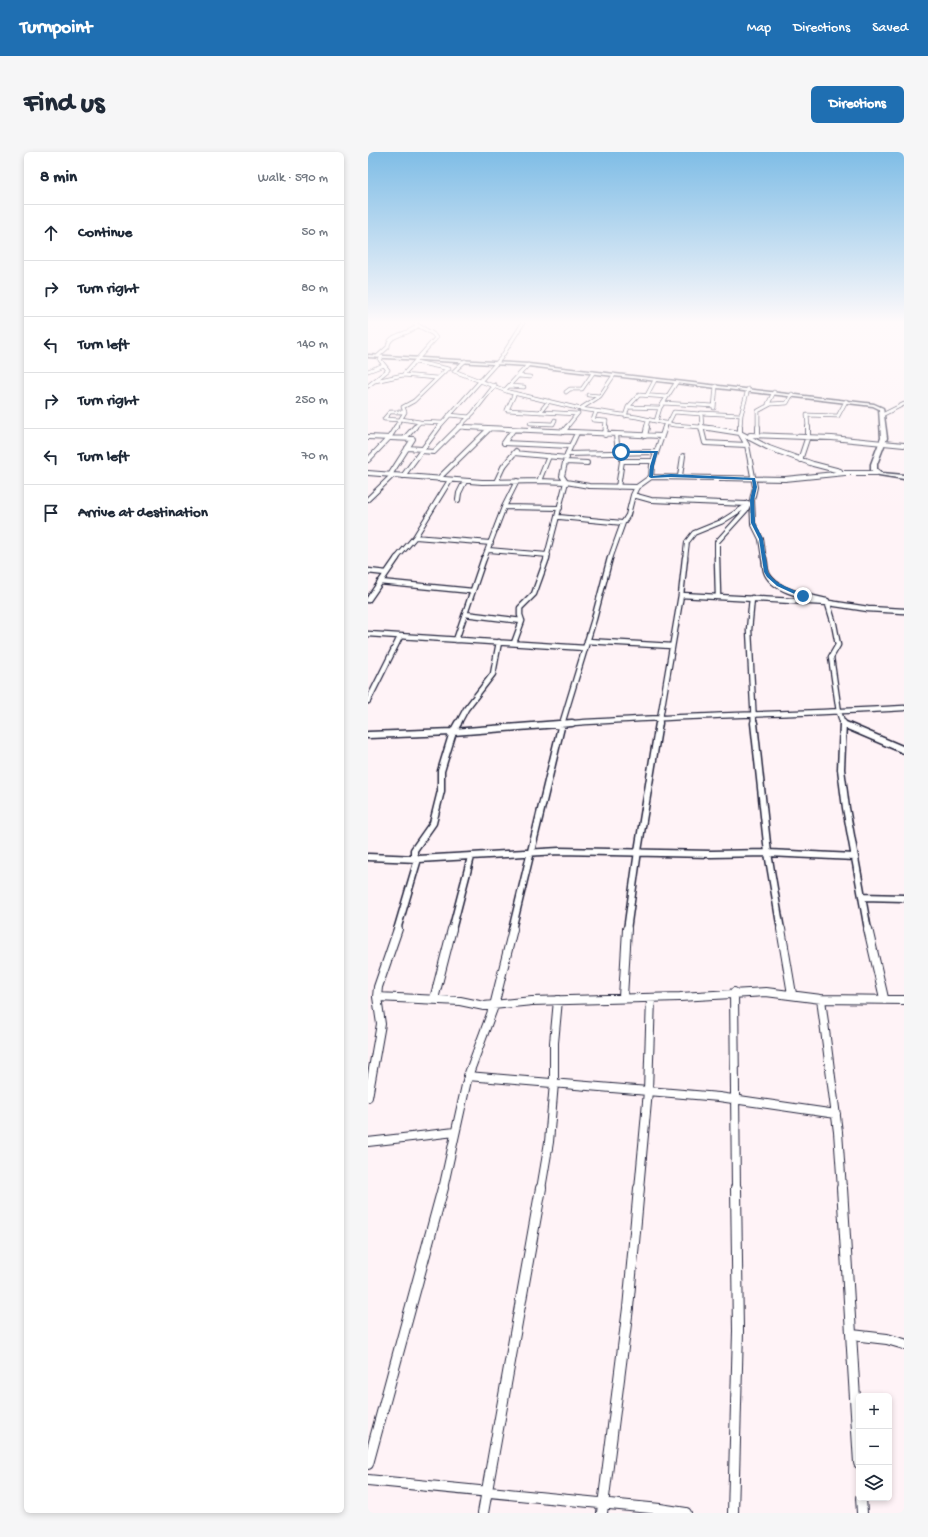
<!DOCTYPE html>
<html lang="en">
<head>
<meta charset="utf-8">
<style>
	body { margin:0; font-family:"Gochi Hand",sans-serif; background:#f6f6f7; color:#1f2937 }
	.controls { position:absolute; right:12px; bottom:12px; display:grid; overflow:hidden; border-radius:6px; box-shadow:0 2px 6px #0003 }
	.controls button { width:36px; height:36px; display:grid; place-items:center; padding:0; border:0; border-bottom:1px solid #e0e1e3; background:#fff; color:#1f2937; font:20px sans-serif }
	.stop { position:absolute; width:12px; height:12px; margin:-9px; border:3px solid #1f6fb2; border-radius:50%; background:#fff }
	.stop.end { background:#1f6fb2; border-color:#fff; box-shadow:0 1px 4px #0008 }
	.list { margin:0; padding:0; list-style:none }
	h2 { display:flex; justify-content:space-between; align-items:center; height:52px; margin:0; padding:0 16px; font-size:17px }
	h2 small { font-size:13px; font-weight:400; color:#747a83 }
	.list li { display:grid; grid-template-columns:26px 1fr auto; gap:12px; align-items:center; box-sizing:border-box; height:56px; padding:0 16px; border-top:1px solid #e0e1e3 }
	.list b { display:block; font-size:15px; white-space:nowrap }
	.list em { font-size:13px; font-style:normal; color:#747a83 }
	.icon { flex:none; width:22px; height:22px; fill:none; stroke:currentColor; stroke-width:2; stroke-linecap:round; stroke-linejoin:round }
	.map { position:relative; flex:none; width:536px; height:1361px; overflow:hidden; border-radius:6px }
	header { display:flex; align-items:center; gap:24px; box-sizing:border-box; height:56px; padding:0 20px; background:#1f6fb2; color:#fff }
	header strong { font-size:19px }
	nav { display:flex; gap:22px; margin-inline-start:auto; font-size:14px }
	.intro { display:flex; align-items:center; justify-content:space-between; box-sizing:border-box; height:96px; padding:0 24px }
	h1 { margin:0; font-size:28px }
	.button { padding:10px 18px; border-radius:6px; background:#1f6fb2; color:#fff; font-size:14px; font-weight:700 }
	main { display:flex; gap:24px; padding:0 24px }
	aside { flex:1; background:#fff; border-radius:6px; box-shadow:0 2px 6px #0003 }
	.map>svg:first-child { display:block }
</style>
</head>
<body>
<header>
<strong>Turnpoint</strong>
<nav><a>Map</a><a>Directions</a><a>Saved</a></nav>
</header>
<div class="intro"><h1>Find us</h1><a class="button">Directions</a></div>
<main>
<aside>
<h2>8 min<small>Walk · 590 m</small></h2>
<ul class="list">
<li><svg class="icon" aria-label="ahead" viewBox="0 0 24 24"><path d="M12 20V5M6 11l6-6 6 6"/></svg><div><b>Continue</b></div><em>50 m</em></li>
<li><svg class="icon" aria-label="right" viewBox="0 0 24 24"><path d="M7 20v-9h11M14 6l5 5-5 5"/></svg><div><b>Turn right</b></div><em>80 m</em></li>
<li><svg class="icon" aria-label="left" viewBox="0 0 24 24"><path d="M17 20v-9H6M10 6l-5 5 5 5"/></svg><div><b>Turn left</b></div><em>140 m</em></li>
<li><svg class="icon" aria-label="right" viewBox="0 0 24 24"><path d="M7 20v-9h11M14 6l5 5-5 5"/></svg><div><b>Turn right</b></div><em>250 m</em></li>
<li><svg class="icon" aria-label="left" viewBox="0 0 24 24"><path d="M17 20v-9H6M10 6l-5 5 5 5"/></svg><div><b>Turn left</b></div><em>70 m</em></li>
<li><svg class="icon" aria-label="arrive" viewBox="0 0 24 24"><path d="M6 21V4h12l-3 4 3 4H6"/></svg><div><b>Arrive at destination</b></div></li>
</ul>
</aside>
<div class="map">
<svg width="536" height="1361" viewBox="0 0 536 1361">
	<rect width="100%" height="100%" fill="#fff3f7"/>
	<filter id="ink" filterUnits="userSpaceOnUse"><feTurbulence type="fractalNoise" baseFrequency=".025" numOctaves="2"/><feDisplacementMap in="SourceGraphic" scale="8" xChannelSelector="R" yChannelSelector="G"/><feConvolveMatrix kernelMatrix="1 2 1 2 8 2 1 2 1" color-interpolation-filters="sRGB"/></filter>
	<g filter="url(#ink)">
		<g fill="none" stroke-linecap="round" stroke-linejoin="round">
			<g stroke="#22223b" stroke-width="4.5">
				<path id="street-far5" d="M10 204 20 195C20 181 42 183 49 174
					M97 209 86 219 141 240 213 257 269 265 306 273 346 276
					M48 210 81 217
					M0 219 16 213
					M35 223 68 226
					M151 224 162 225
					M7 229 35 223 68 186 65 182 46 171
					M0 234 20 218 12 208 14 205
					M141 234 156 235
					M137 238 160 213
					M198 240 202 237H214L225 221
					M147 241 139 258 209 262
					M220 243 232 244
					M279 243 287 228
					M295 251 346 254
					M400 252 406 240
					M260 255 292 256
					M346 256 348 234
					M212 257 232 244 246 223
					M172 260 181 249
					M228 260 225 268 238 269 237 276
					M81 263 102 265
					M514 263 536 252
					M257 264 260 255 271 243 299 245
					M33 267 52 270
					M32 268 16 267 22 260H37
					M288 269 292 256 308 231
					M162 271 185 272 187 268
					M300 272 306 260 333 262
					M90 275 121 276
					M27 276 37 260 35 255 46 249 79 217
					M46 276 52 270 74 271
					M70 276 133 206 155 171
					M90 276 105 261 127 233
					M198 276 210 261
					M278 276 280 268
					M296 276 298 271
					M334 276 333 261 373 263
					M372 276 373 263 380 237
					M390 276V259L403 252 419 251 424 242
					M440 276 439 263 470 264 478 249"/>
			</g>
			<g stroke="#22223b" stroke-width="6">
				<path id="street-far4" d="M98 275 293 284
					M333 275 337 291 379 293
					M334 275 372 281 401 296 445 312 472 319
					M372 275V281L379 293 387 335 384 348 385 371 393 387 396 407
					M390 275V283
					M145 278 136 291 202 294
					M195 280 199 275
					M237 283 238 275
					M248 283 250 300
					M382 283 464 286 536 293
					M277 284 279 275
					M0 285 45 287 22 323
					M37 286 47 275
					M39 296 54 297
					M53 299 66 300 91 275
					M146 301 199 306
					M199 302 288 300
					M0 308 21 286 28 275
					M432 308 440 284V275
					M198 310 219 311
					M0 321 114 330 171 329 198 330 221 334 269 335
					M35 324 71 275
					M312 324 315 304
					M283 325 284 313 297 275
					M70 327 121 277
					M171 329 181 304
					M128 330 135 315 148 299
					M250 335 254 309H285
					M265 343 283 348 378 352
					M0 347 25 323
					M90 348 91 341 97 329
					M136 355 192 356
					M191 365 255 371
					M47 385 123 391
					M121 398 180 403
					M28 407 47 385 82 328
					M116 407 136 355 149 329
					M178 407 198 330 194 324 199 302 209 281
					M242 407 255 371 260 363 265 343 269 335 283 325 417 327 477 321H509
					M317 407 319 390 326 381 353 370 380 353V351
					M349 407V390L378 358 380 353"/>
			</g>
			<g stroke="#22223b" stroke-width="7">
				<path id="street-far3" d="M349 406 350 444
					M396 406C397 410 397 415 398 419 404 439 441 445 459 449L466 472 470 493 463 505 471 560 475 572
					M0 419 18 421
					M12 430 104 439
					M313 443 461 451 500 457 536 459
					M384 446 381 478 386 572
					M0 448 29 406
					M97 462 154 469
					M0 482 217 496
					M88 488 116 406
					M219 489 304 494
					M146 491 154 469 152 463V456L166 442 179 406
					M0 549 32 485
					M90 572 98 557 125 522 131 490
					M191 572C306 563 421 563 536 556
					M194 572 226 467 242 406
					M291 572 313 443 317 406"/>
			</g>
			<g stroke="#22223b" stroke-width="9">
				<path id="street-far2" d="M386 571 400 701 413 778
					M475 571 473 617 478 656 500 778
					M475 572 536 598
					M0 583 85 580 204 571
					M0 705 50 707
					M50 707 46 703V698L65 671 73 639V619L85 580 90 571
					M495 745 536 746
					M29 778 50 707 191 699 343 702 400 701 487 705
					M84 778 103 705
					M144 778 194 571
					M259 778 270 699 291 571"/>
			</g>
			<g stroke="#22223b" stroke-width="10">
				<path id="street-far1" d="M413 777 424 842
					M500 777 516 846
					M366 840 368 1037
					M9 845 92 849 116 854 164 849 312 845 398 840 453 847 536 848
					M255 845 259 777
					M66 847 84 777
					M453 847 470 980 474 1037
					M100 924 280 939 283 846
					M0 945 13 872 9 845 10 835 30 777
					M0 990 87 980
					M75 1037 100 924 126 854 145 777
					M173 1037 181 990 186 931V891L190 848
					M271 1037 280 939 351 945 468 962"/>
			</g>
			<g stroke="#22223b" stroke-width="12">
				<path id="street" d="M474 1036 491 1311
					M484 1183 519 1187 536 1192
					M0 1312 75 1036
					M0 1328 292 1357 318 1361
					M493 1346 494 1361
					M115 1361 173 1036
					M234 1361 260 1156 271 1036
					M365 1361 370 1179 368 1036"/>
			</g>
			<g stroke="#22223b" stroke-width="3">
				<path id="secondary" d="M0 203 160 212 506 252 515 256 519 286 509 312V317L514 321 536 323V327L511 323 503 318V312L513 286 511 257 505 254 160 214 0 205Z"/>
			</g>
			<use href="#street-far5" stroke="#fff" stroke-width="3"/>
			<use href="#street-far4" stroke="#fff" stroke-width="4"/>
			<use href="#street-far3" stroke="#fff" stroke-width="4.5"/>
			<use href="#street-far2" stroke="#fff" stroke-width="6"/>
			<use href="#street-far1" stroke="#fff" stroke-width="8"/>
			<use href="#street" stroke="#fff" stroke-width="10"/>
			<use href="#secondary" fill="#fff" fill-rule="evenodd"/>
		</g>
	</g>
	<linearGradient id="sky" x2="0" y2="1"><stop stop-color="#7fbde6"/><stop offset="0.47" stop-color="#fffafb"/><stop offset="1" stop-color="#fffafb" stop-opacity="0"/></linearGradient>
	<rect width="536" height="362" fill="url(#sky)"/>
	<path fill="#1f6fb2" d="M253 299H290L286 314 285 324 303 322 387 326 389 335 386 348 387 371 395 387 400 420C407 433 425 437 437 443V445H433L409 434 399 425 396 420 391 387 383 371 382 348 385 335 384 328 303 325 283 326 281 325 282 314 286 301H251Z"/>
</svg>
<div class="controls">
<button>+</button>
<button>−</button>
<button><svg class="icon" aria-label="layers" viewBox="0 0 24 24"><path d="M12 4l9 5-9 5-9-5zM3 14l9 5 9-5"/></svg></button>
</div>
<div class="stop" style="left:253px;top:300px"></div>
<div class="stop end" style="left:435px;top:444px"></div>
</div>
</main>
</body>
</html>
